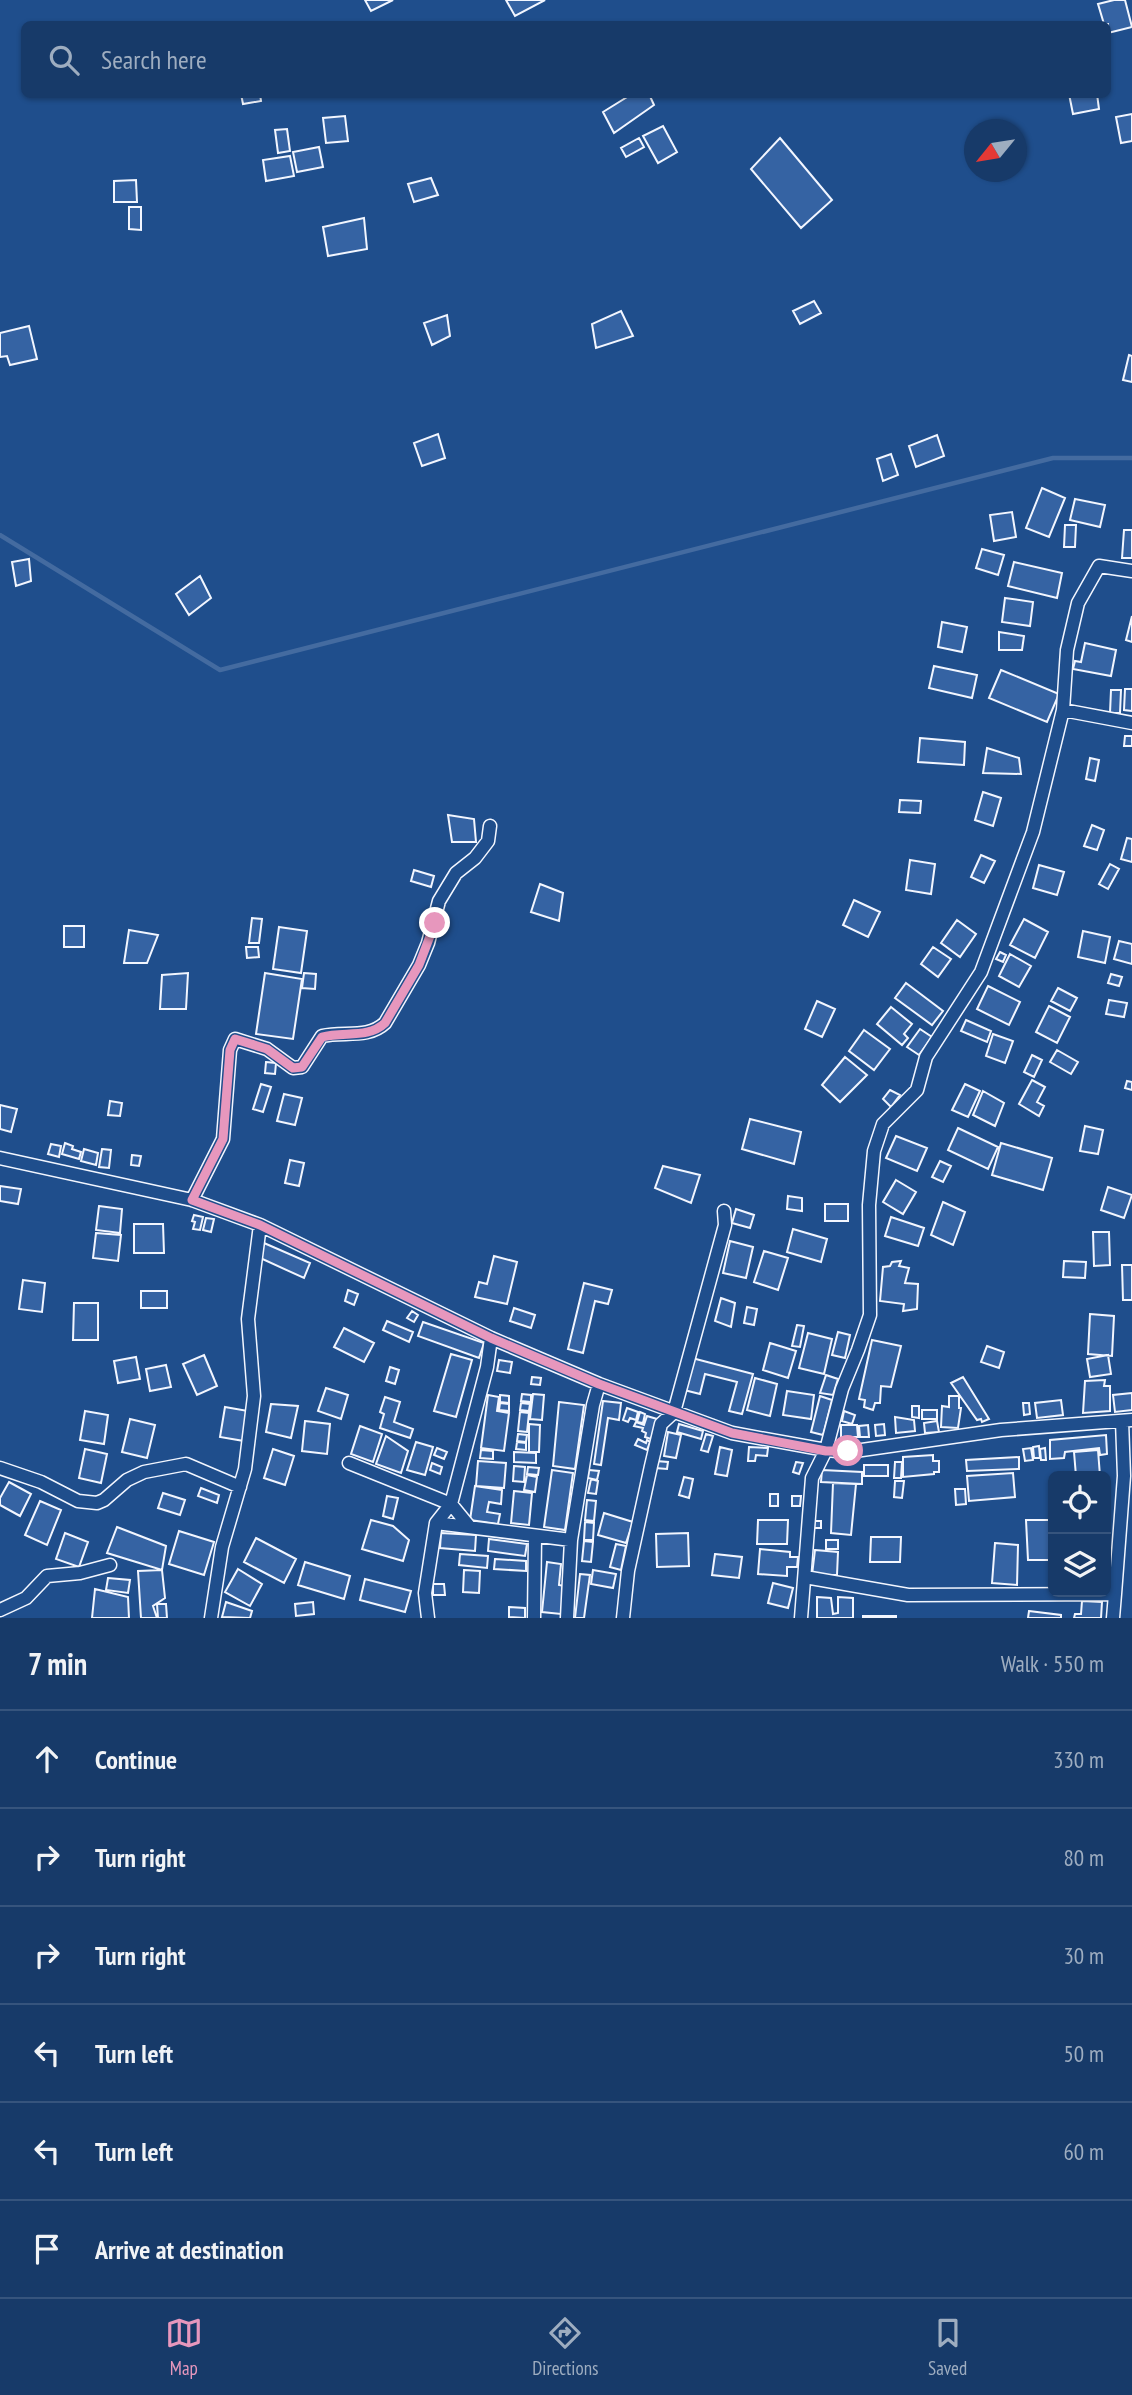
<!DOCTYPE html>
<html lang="en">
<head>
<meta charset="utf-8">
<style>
	body { margin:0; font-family:"PT Sans Narrow",sans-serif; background:#20416f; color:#f1f3f6 }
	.controls { position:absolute; right:21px; bottom:21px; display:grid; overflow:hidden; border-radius:10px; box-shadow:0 2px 5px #0004 }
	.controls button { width:63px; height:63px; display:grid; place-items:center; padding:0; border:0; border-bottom:2px solid #36547d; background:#173a69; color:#f1f3f6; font:35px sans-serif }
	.compass { position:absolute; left:964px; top:119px; width:63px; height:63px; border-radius:50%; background:#173a69; box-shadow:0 2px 5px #0004; rotate:240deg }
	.stop { position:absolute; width:21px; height:21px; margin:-16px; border:5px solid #e797bd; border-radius:50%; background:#fff }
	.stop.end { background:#e797bd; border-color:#fff; box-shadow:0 2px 7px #0008 }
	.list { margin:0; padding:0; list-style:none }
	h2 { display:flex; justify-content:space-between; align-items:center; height:91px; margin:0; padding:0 28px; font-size:30px }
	h2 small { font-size:23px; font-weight:400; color:#9eadc0 }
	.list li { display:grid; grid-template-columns:46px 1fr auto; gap:21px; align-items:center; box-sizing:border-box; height:98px; padding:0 28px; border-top:2px solid #36547d }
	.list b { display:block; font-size:26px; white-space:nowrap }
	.list em { font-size:23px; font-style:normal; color:#9eadc0 }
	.icon { flex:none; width:38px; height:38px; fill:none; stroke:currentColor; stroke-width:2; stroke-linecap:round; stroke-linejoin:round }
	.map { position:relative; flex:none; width:1132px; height:1618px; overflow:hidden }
	.search { position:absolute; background:#173a69; box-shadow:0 2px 5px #0004; left:21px; right:21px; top:21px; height:77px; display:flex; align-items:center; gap:18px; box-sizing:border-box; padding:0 24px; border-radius:10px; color:#9eadc0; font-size:26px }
	.sheet { height:679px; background:#173a69 }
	nav { display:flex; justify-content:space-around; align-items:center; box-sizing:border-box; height:98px; border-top:2px solid #36547d; background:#173a69; font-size:19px; color:#9eadc0 }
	nav a { display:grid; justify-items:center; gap:4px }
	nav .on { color:#e797bd }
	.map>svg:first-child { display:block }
</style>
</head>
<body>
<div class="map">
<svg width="1132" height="1618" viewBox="0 0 1132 1618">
	<rect width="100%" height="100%" fill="#1f4e8c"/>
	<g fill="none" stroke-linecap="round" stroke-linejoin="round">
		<path stroke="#446ba0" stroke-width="4.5" d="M0 535 220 670 1053 458H1132"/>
	</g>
	<path fill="#3563a3" stroke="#f2f6ff" stroke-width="2" d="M365 0H393L371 11Z
		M506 0H545L515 16Z
		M1114 0H1125L1132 27 1108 33V24H1104L1098 4Z
		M241 94H260L261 101 243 104Z
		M632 94H649L654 105 614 133 603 112Z
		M1069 94H1097L1099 109 1073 114Z
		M1132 114V141L1121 143 1116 117Z
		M345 116 348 141 326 143 323 118Z
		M663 126 677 152 658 163 643 136Z
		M287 129 290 151 278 153 275 130Z
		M639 138 644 147 626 157 621 148Z
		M780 138 832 200 801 228 751 169Z
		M319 147 323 167 297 172 293 152Z
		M290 156 294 176 266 181 263 160Z
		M431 178 438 195 414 202 408 184Z
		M136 180 137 202H114V181Z
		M129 207H141V230L129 229Z
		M364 218 367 249 328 256 323 227Z
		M814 301 821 313 800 324 793 311Z
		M621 311 633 336 596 348 592 324Z
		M447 315 450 336 432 345 424 323Z
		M29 326 37 359 10 365 7 356 0 357V333Z
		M1129 355 1132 356V382L1123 380Z
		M438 434 445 458 422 466 414 443Z
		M937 435 944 456 916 467 909 446Z
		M891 454 898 475 883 481 877 459Z
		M1042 488 1065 498 1049 537 1026 528Z
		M1075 499 1105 505 1100 527 1070 520Z
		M1012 512 1016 537 994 541 990 515Z
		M1065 525H1076L1075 547H1064Z
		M1124 530H1132V558H1122Z
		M982 549 1004 555 998 575 976 568Z
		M29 559 31 581 16 586 12 562Z
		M1014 562 1062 573 1057 598 1008 586Z
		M200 576 211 598 189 615 176 594Z
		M1005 598 1033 602 1030 626 1002 622Z
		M1132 616V642L1126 640Z
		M942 622 967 627 962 652 938 647Z
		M999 632 1024 636 1022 650H999Z
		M1085 643 1116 650 1111 676 1073 669 1075 661 1081 662Z
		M934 666 977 675 972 698 929 688Z
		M1001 670 1059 694 1047 722 989 698Z
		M1125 689H1132V711L1124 710Z
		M1111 690H1121L1120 713H1110Z
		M1125 736H1132V746H1124Z
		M920 738 965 742 964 765 918 762Z
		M987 748 1019 758 1021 774 983 773Z
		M1090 758 1099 760 1095 781 1086 779Z
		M983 792 1001 798 993 826 975 820Z
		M900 800 921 801 920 813 899 812Z
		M448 815 474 819 476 842H452Z
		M1092 825 1104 830 1097 850 1084 846Z
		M1127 838 1132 839V862L1121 859Z
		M981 855 995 861 984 883 971 877Z
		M910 860 935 864 931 894 906 890Z
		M1110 864 1119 869 1108 889 1099 884Z
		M1039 865 1064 872 1057 895 1033 888Z
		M414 870 434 876 431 887 411 881Z
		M540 884 563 893 559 921 531 912Z
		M854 900 880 912 868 937 843 925Z
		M252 918 262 919 259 943H249Z
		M1024 919 1048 932 1035 958 1010 945Z
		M957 920 976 934 960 957 941 943Z
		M64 926H84V947H64Z
		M279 927 307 931 301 973 273 969Z
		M129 930 158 935 147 963H124Z
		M1083 931 1110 937 1105 963 1078 957Z
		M1119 941 1132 944V964L1114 959Z
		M246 947H258L259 957 247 958Z
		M933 947 951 959 938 977 921 964Z
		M1000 952 1006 955 1003 962 996 959Z
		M1010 954 1031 966 1019 987 999 976Z
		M188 973 186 1009H160L162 975Z
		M265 973 302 979 293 1039 256 1034Z
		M304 973 316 974 315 989 302 988Z
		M1111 974 1122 977 1119 986 1108 983Z
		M906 983 943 1011 932 1025 895 998Z
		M988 986 1020 1002 1009 1025 977 1009Z
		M1058 988 1077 998 1070 1011 1051 1001Z
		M1109 1000 1127 1003 1124 1017 1106 1014Z
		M817 1001 835 1009 822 1037 805 1029Z
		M1049 1006 1070 1017 1057 1043 1036 1032Z
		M891 1007 912 1024 904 1034 908 1038 902 1045 877 1024Z
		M966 1020 991 1031 987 1042 961 1031Z
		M920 1029 932 1037 919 1055 907 1047Z
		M864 1030 890 1049 874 1070 849 1051Z
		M993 1034 1013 1041 1005 1063 986 1056Z
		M1057 1050 1078 1062 1071 1074 1050 1062Z
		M1032 1055 1042 1060 1034 1077 1024 1072Z
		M845 1057 867 1075 840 1102 822 1085Z
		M266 1062 276 1063 275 1074 265 1073Z
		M1032 1080 1045 1087 1037 1102 1044 1106 1039 1116 1019 1104Z
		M1127 1081 1132 1082V1090L1125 1088Z
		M261 1084 271 1087 263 1112 253 1109Z
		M965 1084 980 1091 968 1117 952 1110Z
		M890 1090 900 1095 891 1107 883 1099Z
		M983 1091 1004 1103 995 1126 973 1115Z
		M284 1094 302 1098 295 1125 277 1121Z
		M110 1101 122 1103 120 1116 108 1115Z
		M0 1105 17 1109 11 1132 0 1129Z
		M750 1119 801 1132 794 1164 742 1149Z
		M1085 1126 1103 1130 1098 1154 1080 1151Z
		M958 1128 998 1147 988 1169 948 1150Z
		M896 1136 927 1148 917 1171 886 1158Z
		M65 1143 73 1146 72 1149 81 1152 79 1159 62 1154Z
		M1001 1143 1052 1158 1043 1190 992 1175Z
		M51 1144 61 1146 59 1157 48 1154Z
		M84 1149 98 1153 96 1165 81 1161Z
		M102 1149 111 1150 109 1168 99 1167Z
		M132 1155 141 1156 139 1166 131 1165Z
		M290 1160 304 1163 299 1186 285 1183Z
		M940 1161 951 1166 943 1182 932 1177Z
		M663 1166 700 1175 691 1203 655 1188Z
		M896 1180 916 1192 903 1214 883 1202Z
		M0 1186 21 1189 18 1204 0 1201Z
		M1108 1187 1132 1195 1124 1218 1101 1210Z
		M788 1196 802 1198V1211L787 1209Z
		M943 1202 965 1212 953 1245 931 1235Z
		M825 1204H848V1221H825Z
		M99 1206 122 1209 120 1233 96 1230Z
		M736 1209 754 1215 750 1228 732 1223Z
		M194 1215 203 1217 200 1230 193 1229 195 1222 192 1221Z
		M891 1217 924 1228 918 1246 885 1236Z
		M206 1218 214 1219 211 1232 203 1230Z
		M134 1224H163L164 1253H134Z
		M793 1229 827 1239 821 1262 787 1252Z
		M1093 1232H1109L1110 1265 1094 1266Z
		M96 1233 121 1235 118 1261 93 1258Z
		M730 1241 753 1247 746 1278 723 1273Z
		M264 1243 310 1263 304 1278 258 1257Z
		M764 1251 788 1258 778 1290 754 1282Z
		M494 1256 517 1262 507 1304 475 1297 479 1282 487 1284Z
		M901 1261 899 1266 909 1268 905 1283 918 1284 917 1309 903 1311 904 1304 880 1301 883 1267 890 1266 892 1262Z
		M1064 1261 1086 1262 1085 1278 1063 1277Z
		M1122 1265H1132V1300H1123Z
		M23 1280 45 1283 42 1312 19 1309Z
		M584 1283 612 1290 608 1304 595 1301 583 1353 568 1349Z
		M348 1290 358 1294 354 1305 345 1301Z
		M141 1291H167V1308H141Z
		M721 1298 735 1303 731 1327 715 1321Z
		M74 1303H98V1340H73Z
		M747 1307 757 1309 754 1325 744 1323Z
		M514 1308 535 1315 531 1328 510 1321Z
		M412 1311 418 1315 414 1322 407 1318Z
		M1090 1314 1114 1316 1112 1356 1088 1354Z
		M387 1321 413 1332 409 1342 383 1330Z
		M423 1322 484 1343 479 1358 418 1336Z
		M797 1325 804 1326 800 1347 792 1346Z
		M344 1328 374 1343 364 1362 334 1347Z
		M838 1332 850 1335 845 1358 832 1355Z
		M808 1333 832 1339 824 1374 799 1368Z
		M872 1340 901 1346 891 1387 881 1386 880 1403H875L873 1410 864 1407 865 1400 859 1399Z
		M770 1343 796 1351 788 1378 763 1370Z
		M987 1346 1004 1352 999 1368 981 1362Z
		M451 1354 472 1360 456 1417 434 1411Z
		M204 1355 217 1386 197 1395 183 1364Z
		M1108 1355 1111 1374 1090 1377 1087 1359Z
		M136 1357 140 1379 118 1383 114 1361Z
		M692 1358 753 1374 742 1414 729 1411 737 1382 705 1374 700 1394 684 1390Z
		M499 1360 512 1362 510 1373 497 1371Z
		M166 1365 171 1387 150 1391 146 1369Z
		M390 1367 399 1370 395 1384 386 1381Z
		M826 1375 838 1379 833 1395 820 1393Z
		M532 1377 541 1378 540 1385 531 1384Z
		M963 1377 989 1419 982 1422 981 1419 977 1420 951 1383Z
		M755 1378 777 1384 770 1416 747 1410Z
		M1105 1380 1104 1386H1110V1411L1083 1413 1085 1381Z
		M326 1388 348 1395 341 1419 318 1411Z
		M787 1391 814 1395 811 1419 783 1415Z
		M1132 1393V1410L1115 1412 1113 1395Z
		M522 1394 531 1395V1402L521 1401Z
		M533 1394 544 1395 542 1420 530 1419Z
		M488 1395 499 1397 497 1411 509 1413 504 1451 481 1448Z
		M500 1395 509 1396V1403L500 1402Z
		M820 1396 832 1400 823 1435 811 1432Z
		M949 1396H959V1408H961L958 1428 941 1427 942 1406 949 1407Z
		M385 1397 400 1402 394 1422 413 1429 410 1438 380 1428 384 1414 380 1412Z
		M1061 1400 1063 1415 1037 1418 1035 1403Z
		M603 1401 621 1403 619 1420 608 1418 601 1465 594 1464Z
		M559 1402 584 1405 575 1469 553 1466Z
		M500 1403 509 1404V1411L499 1410Z
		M521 1403 530 1404 529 1411 520 1410Z
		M1023 1403H1029L1030 1414 1024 1415Z
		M271 1404 298 1406 291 1438 266 1432Z
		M912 1406H919V1418L912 1417Z
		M225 1407 248 1411 244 1441 220 1437Z
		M627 1408 638 1412 636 1420 630 1418 628 1422 623 1420Z
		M922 1410H937V1419H922Z
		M85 1411 108 1415 104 1444 80 1440Z
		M844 1411 855 1415 852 1424 842 1421Z
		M520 1412 529 1413 527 1432 518 1431Z
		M640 1412 645 1414 643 1423 637 1422Z
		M647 1416 657 1419 651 1439 645 1437 646 1433 642 1431 643 1428 634 1426 636 1422 644 1425Z
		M895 1417 914 1420 915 1431 896 1433Z
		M130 1419 155 1425 147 1458 122 1452Z
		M305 1421 330 1424 327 1454 302 1451Z
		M937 1421 939 1432 925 1433 924 1423Z
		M529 1424 540 1425 539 1452H529Z
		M679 1424 703 1431 701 1439 677 1432Z
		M884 1424 885 1435 876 1436 875 1425Z
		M841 1425H857L858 1437H841Z
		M868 1425 869 1437H860L859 1426Z
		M360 1426 382 1434 373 1462 351 1454Z
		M668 1432 681 1435 676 1458 664 1456Z
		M518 1434 527 1435 526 1442 517 1441Z
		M706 1434 713 1436 708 1452 701 1450Z
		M1106 1435 1107 1454 1100 1455 1099 1448 1065 1452 1064 1458 1050 1459V1440Z
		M386 1436 408 1451 401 1473 376 1464Z
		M638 1439 646 1443 647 1440 650 1442 647 1450 635 1445Z
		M416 1442 433 1447 425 1475 407 1470Z
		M517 1442 526 1443V1450L516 1449Z
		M1039 1446 1040 1458H1034L1033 1447Z
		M720 1447 732 1450 727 1476 715 1474Z
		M749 1447 768 1448 767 1456 756 1455 755 1461H748Z
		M437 1448 447 1452 444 1459 434 1455Z
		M1031 1448 1033 1460 1025 1461 1023 1449Z
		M1045 1448 1046 1460H1041L1040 1449Z
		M85 1449 107 1454 101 1483 79 1478Z
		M273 1449 294 1456 285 1485 264 1478Z
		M481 1450 493 1451V1459L480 1458Z
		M1098 1450 1100 1476H1076L1074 1452Z
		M514 1452 536 1453V1463L514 1462Z
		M933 1455V1461H939V1472H934V1474L903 1477V1457Z
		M1019 1457V1469L967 1471 966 1460Z
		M478 1461 506 1463 504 1488 476 1486Z
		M656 1461 668 1462 667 1469 655 1468Z
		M796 1462 803 1463 799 1474 793 1472Z
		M895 1462H902L901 1478H894Z
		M432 1463 442 1467 440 1474 430 1470Z
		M864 1465H888V1476H864Z
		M514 1466 525 1467 524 1482 513 1481Z
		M528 1467 539 1468 538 1475 527 1474Z
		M552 1470 573 1473 565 1530 544 1527Z
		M589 1470 599 1471 597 1480 588 1478Z
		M822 1470 862 1472V1484L821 1482Z
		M1013 1473 1015 1497 969 1501 967 1476Z
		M527 1475 537 1477 535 1492 524 1490Z
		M684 1477 693 1479 689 1498 679 1495Z
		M591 1479 598 1481 596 1494 588 1493Z
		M895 1481H904L902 1498 894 1497Z
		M9 1482 31 1494 20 1516 0 1505V1498Z
		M833 1483 856 1484 851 1535 831 1533Z
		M475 1486 502 1490 501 1504 489 1502 487 1512 500 1514 498 1524 470 1520Z
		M201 1488 219 1495 217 1503 198 1496Z
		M955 1489H965L966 1504 956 1505Z
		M514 1491 532 1493 529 1525 511 1523Z
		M163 1493 185 1500 180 1515 158 1508Z
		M770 1494H778V1506H770Z
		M387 1496 398 1498 393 1519 383 1516Z
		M792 1496H801L800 1506H792Z
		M587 1500 596 1501 594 1521 585 1520Z
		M40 1501 61 1510 47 1545 25 1535Z
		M604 1513 633 1522 626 1543 598 1535Z
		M371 1520 393 1526 409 1540 403 1561 362 1549Z
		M758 1520H788L787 1544H757Z
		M1026 1520H1053V1560H1028Z
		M814 1521H821V1528H814Z
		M585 1522 594 1523 593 1540H584Z
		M117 1527 166 1546 162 1570 107 1553Z
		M179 1531 214 1542 204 1575 169 1564Z
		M65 1533 88 1542 79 1567 56 1559Z
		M441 1533 476 1535 475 1551 440 1548Z
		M688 1533 689 1566 657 1567 656 1534Z
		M871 1537H901L900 1562H870Z
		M256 1538 296 1559 284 1583 244 1562Z
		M489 1539 527 1544 525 1556 488 1551Z
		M826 1540H838V1549H826Z
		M584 1541 593 1542 591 1562 582 1561Z
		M995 1543 1018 1545 1017 1585 992 1583Z
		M616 1544 626 1546 621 1570 610 1567Z
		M760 1549 790 1552V1557H798L797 1567H787V1576L758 1574Z
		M815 1550 838 1552 837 1575H812Z
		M460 1554 488 1556 487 1568 459 1565Z
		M715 1554 742 1557 739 1578 712 1575Z
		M495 1559 526 1561V1571L494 1569Z
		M305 1562 350 1576 344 1599 298 1585Z
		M547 1562 561 1564 559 1585 564 1586 561 1614 542 1612Z
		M238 1569 262 1584 250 1606 225 1592Z
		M162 1570 165 1598 153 1606 157 1618H141L138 1571Z
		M464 1570 480 1571 479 1593 463 1592Z
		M593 1570 616 1574 613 1588 591 1584Z
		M580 1574 590 1575 584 1618H575Z
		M108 1578 130 1580 128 1593 106 1590Z
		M365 1579 411 1591 405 1612 360 1600Z
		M773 1583 793 1588 788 1608 768 1603Z
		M433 1584H444L445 1595H433Z
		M95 1589 128 1597 129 1618H92Z
		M817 1597 831 1598 833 1614 838 1613V1597L853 1598V1618H817Z
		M1082 1601 1102 1602 1101 1618H1074L1075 1614H1081Z
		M226 1602 252 1611 250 1618 222 1617Z
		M313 1602 314 1614 296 1616 295 1604Z
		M157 1604H166L167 1618H158Z
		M509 1607 525 1608V1618L509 1617Z
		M1029 1611 1061 1615V1618H1028Z
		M863 1616H896V1618H863Z"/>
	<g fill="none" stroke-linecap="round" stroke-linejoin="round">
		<g stroke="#f2f6ff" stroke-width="15">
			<path id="street" d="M1063 710 1067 650 1078 603 1099 566 1132 571
				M0 1158 192 1200 260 1225 491 1338 599 1384 732 1433 826 1450 848 1452 1001 1430 1132 1420
				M192 1200 223 1139 230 1050 235 1039 267 1049 293 1068 302 1067 322 1036C344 1031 368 1039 385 1023L419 965 428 943 439 901 456 873 475 858 488 841 490 826
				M349 1463 451 1504 469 1526
				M0 1468 41 1482 78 1501 97 1503 104 1500 127 1480 144 1472 186 1464 240 1487
				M436 1523 571 1540
				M805 1577 908 1595 1115 1594 1124 1476 1122 1421
				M0 1610 26 1598 47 1576 80 1573 110 1565
				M211 1618 222 1547 245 1469 254 1396 248 1319 260 1225
				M428 1618 425 1593 436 1523 451 1504 487 1367 491 1338
				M534 1618 535 1536
				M567 1618 571 1540 593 1405 599 1384
				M623 1618 628 1571 651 1466 661 1424 674 1412 725 1225 724 1211
				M801 1618 812 1478 826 1450 842 1389 858 1350 870 1315 869 1205 874 1151 883 1124 917 1090 926 1057 981 972 1033 832 1063 710 1132 723
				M1113 1618 1115 1594"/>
		</g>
		<use href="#street" stroke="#1f4e8c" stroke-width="12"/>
	</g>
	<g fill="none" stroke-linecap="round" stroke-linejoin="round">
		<path stroke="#e797bd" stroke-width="9" d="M435 923 419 965 385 1023C368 1039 344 1031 322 1037L302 1067 293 1068 267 1049 235 1039 230 1050 223 1139 192 1200 260 1225 491 1338 599 1384 732 1433 826 1451H848"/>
	</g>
</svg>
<div class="controls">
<button><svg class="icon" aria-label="locate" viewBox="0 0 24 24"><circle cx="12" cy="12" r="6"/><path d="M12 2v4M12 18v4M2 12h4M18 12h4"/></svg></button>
<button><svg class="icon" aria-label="layers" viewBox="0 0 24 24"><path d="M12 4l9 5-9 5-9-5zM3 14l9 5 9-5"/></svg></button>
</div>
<svg class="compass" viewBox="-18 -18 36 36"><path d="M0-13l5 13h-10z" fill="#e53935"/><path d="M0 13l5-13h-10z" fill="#9eadc0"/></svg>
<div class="stop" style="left:848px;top:1451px"></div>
<div class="stop end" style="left:435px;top:923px"></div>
<div class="search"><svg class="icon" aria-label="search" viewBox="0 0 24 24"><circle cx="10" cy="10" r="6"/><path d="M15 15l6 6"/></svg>Search here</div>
</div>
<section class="sheet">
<h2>7 min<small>Walk · 550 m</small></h2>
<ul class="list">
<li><svg class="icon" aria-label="ahead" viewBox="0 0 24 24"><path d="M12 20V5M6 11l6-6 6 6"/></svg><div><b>Continue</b></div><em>330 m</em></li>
<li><svg class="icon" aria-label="right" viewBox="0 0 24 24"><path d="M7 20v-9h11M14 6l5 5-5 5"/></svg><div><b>Turn right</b></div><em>80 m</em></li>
<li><svg class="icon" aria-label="right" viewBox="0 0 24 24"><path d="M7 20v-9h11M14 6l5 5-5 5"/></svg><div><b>Turn right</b></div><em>30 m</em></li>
<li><svg class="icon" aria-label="left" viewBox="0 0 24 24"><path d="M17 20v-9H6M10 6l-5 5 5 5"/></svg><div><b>Turn left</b></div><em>50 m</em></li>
<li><svg class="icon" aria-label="left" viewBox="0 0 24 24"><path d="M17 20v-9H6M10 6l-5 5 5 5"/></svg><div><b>Turn left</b></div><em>60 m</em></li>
<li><svg class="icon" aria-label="arrive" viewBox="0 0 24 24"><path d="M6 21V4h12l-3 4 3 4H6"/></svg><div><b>Arrive at destination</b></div></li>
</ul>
</section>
<nav>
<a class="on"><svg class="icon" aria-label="map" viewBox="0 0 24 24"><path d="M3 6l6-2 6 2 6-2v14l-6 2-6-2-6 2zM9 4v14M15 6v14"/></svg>Map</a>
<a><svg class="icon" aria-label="directions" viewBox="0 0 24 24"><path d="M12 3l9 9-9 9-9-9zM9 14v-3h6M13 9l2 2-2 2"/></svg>Directions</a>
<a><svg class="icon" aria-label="saved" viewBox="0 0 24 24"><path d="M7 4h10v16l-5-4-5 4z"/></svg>Saved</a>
</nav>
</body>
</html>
